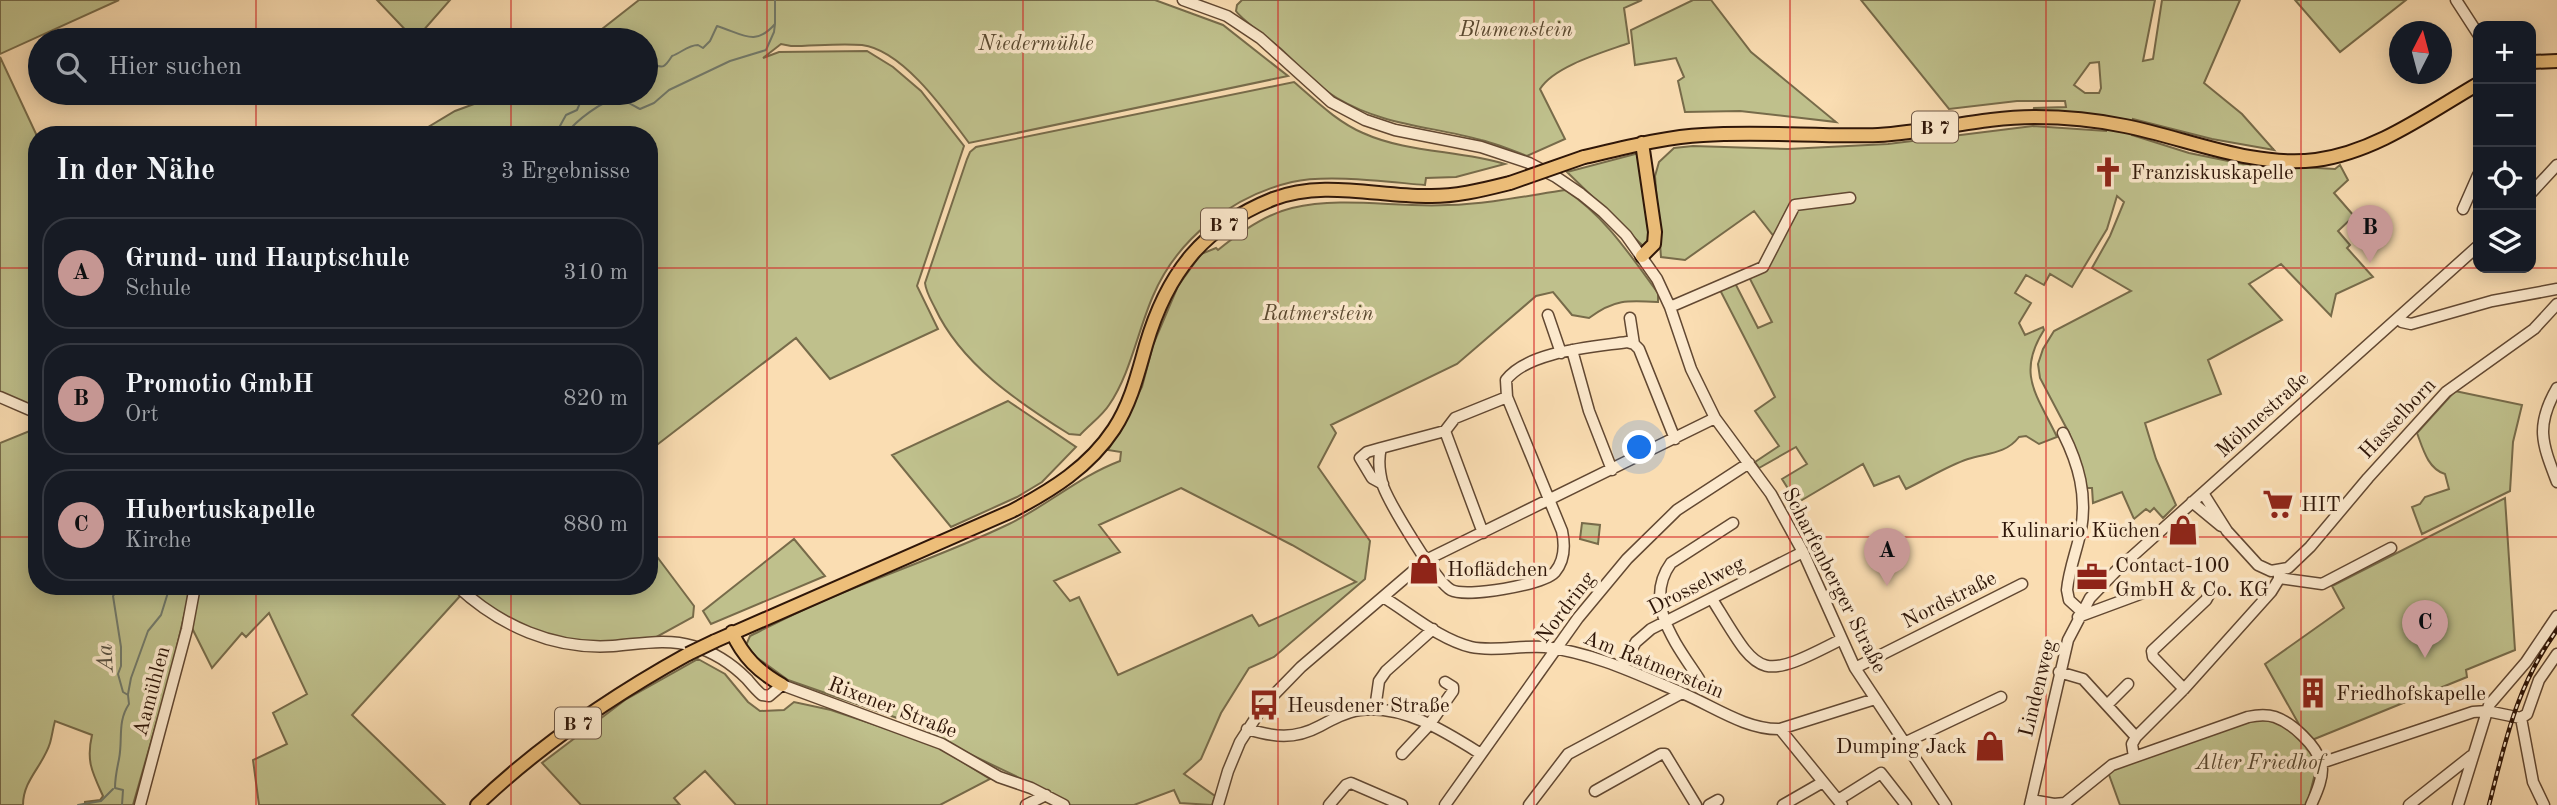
<!DOCTYPE html>
<html lang="de">
<head>
<meta charset="utf-8">
<style>
	body { margin:0; font-family:"Old Standard TT",serif; background:#20242c; color:#f1f3f6 }
	.controls { position:absolute; right:21px; top:21px; display:grid; overflow:hidden; border-radius:14px; box-shadow:0 4px 18px #0003 }
	.controls button { width:63px; height:63px; display:grid; place-items:center; padding:0; border:0; border-bottom:2px solid #363941; background:#171b24; color:#f1f3f6; font:35px sans-serif }
	.compass { position:absolute; left:2389px; top:21px; width:63px; height:63px; border-radius:50%; background:#171b24; box-shadow:0 4px 18px #0003; rotate:6deg }
	.you { position:absolute; left:1640px; top:448px; width:24px; height:24px; margin:-18px; border:5px solid #fff; border-radius:50%; background:#1a73e8; box-shadow:0 0 0 10px #1a73e833 }
	.badge { display:grid; place-items:center; width:46px; height:46px; border-radius:50%; background:#c59692; color:#111; font-size:23px; font-weight:700 }
	.pin { position:absolute; translate:-50% -58px; filter:drop-shadow(0 2px 4px #0008) }
	.pin::after { content:''; position:absolute; top:37px; width:24px; height:21px; background:inherit; clip-path:polygon(0 0,100% 0,50% 100%) }
	.list { margin:0; padding:0; list-style:none }
	h2 { display:flex; justify-content:space-between; align-items:center; height:91px; margin:0; padding:0 28px; font-size:30px }
	h2 small { font-size:23px; font-weight:400; color:#9ea1a6 }
	.list li { display:grid; grid-template-columns:46px 1fr auto; gap:21px; align-items:center; box-sizing:border-box; height:112px; margin:0 14px 14px; padding:0 14px; border:2px solid #363941; border-radius:28px }
	.list b { display:block; font-size:26px; white-space:nowrap }
	.list p { margin:0; font-size:23px; white-space:nowrap; color:#9ea1a6 }
	.list em { font-size:23px; font-style:normal; color:#9ea1a6 }
	.icon { flex:none; width:38px; height:38px; fill:none; stroke:currentColor; stroke-width:2; stroke-linecap:round; stroke-linejoin:round }
	.map { position:relative; flex:none; width:2557px; height:805px; overflow:hidden }
	.search { position:absolute; background:#171b24; box-shadow:0 4px 18px #0003; left:28px; top:28px; width:630px; height:77px; display:flex; align-items:center; gap:18px; box-sizing:border-box; padding:0 24px; border-radius:38px; color:#9ea1a6; font-size:26px }
	.panel { position:absolute; background:#171b24; box-shadow:0 4px 18px #0003; left:28px; top:126px; width:630px; height:469px; border-radius:28px }
	.map>svg:first-child { display:block }
</style>
</head>
<body>
<div class="map">
<svg width="2557" height="805" viewBox="0 0 2557 805">
	<rect width="100%" height="100%" fill="#faddb2"/>
	<filter id="stains"><feTurbulence type="fractalNoise" baseFrequency=".00286" numOctaves="4"/><feColorMatrix values="0 0 0 0 .2 0 0 0 0 .09 0 0 0 0 .02 0 0 0 .5 -.17"/></filter>
	<radialGradient id="worn" r=".72"><stop offset=".6" stop-color="#630" stop-opacity="0"/><stop offset="1" stop-color="#630" stop-opacity=".3"/></radialGradient>
	<path fill="#bfc08c" stroke="#776b4a" stroke-width="2" fill-rule="evenodd" d="M0 0H119L0 54Z
		M377 0H450L415 40Z
		M639 0H1155L1223 25 1288 76 969 143C946 112 903 50 862 45 839 43 814 46 791 46L781 44 763 58 779 52 867 51 893 67 921 91 964 146 917 286 938 329 830 379 796 338 649 451V135H415L455 111 504 93H646V40H588Z
		M1242 0H1642L1624 8 1629 43C1604 52 1554 66 1540 89L1565 139 1527 156C1512 150 1497 144 1481 140 1431 126 1384 126 1337 98 1315 85 1299 66 1281 49 1270 40 1242 20 1236 11L1237 5Z
		M1693 0H1711L1751 52 1836 122 1740 111 1685 112 1678 81 1684 77 1676 58 1635 65 1631 30Z
		M1861 0H2155L2143 61 2153 59 2162 0H2240L2204 83 2242 114 2274 150 2212 139 2133 119 2132 135 2189 153 2243 164 2335 169 2340 165 2348 180 2334 193 2354 216 2338 231 2350 245 2347 248 2373 277 2336 294 2331 316 2281 264 2249 284 2282 320 2208 360 2221 394 2145 423 2156 459 2176 505 2163 518 2154 508 2150 512 2146 509 2134 519 2122 492 2093 503 2092 488H2087L2069 433 2040 378 2038 364 2043 349 2054 331 2131 291 2092 268 2110 236 2124 202 2117 196 2107 229 2072 287 2050 274 2044 285 2026 275 2015 293 2031 303 2019 323 2025 335 2043 327 2044 330C2016 374 2037 395 2057 437L2039 444 2026 436 2019 437C2006 454 1987 453 1968 459 1947 466 1927 479 1906 489L1899 476 1874 486 1863 464 1797 503 1782 479 1807 464 1796 447 1759 468 1755 462 1779 446 1755 411 1775 397 1720 290 1735 283 1758 328 1772 322 1749 277 1765 269 1775 238 1754 211 1685 260 1661 257 1655 176 1659 162 1674 148 1693 146 1788 149 1888 144 2033 126 2106 131V116L2033 112 2034 108 2066 107 2065 101H2017L1949 109ZM2099 62 2101 88 2099 93H2085L2074 85 2090 63Z
		M2295 0H2406L2340 52Z
		M0 57 37 136V412L0 394Z
		M1294 82C1315 100 1337 122 1363 133 1407 153 1459 150 1505 164L1456 177 1426 178 1425 185C1388 182 1328 174 1292 182 1232 196 1177 239 1153 296 1138 330 1130 375 1109 405 1102 416 1089 425 1080 435L1069 434C1018 402 961 364 935 308 931 300 926 292 925 283L967 159 970 152 976 147Z
		M1639 153C1639 180 1648 205 1649 231 1649 238 1648 242 1644 247L1567 172Z
		M1565 190C1605 216 1630 255 1658 293V302C1628 300 1614 299 1589 318L1572 315 1553 292 1536 296 1457 364 1331 425 1336 433 1318 467 1370 541 1365 579 1274 657 1249 668 1221 713 1201 759 1184 774 1215 796 1212 805 1180 803 1174 790 1134 805H1070L1053 794 955 747 920 726 788 680 756 657 746 645 750 636C778 622 807 607 837 595 894 571 953 551 1009 524 1048 505 1080 476 1120 461L1121 452 1108 450 1142 387 1153 345 1178 286 1201 254 1216 248 1218 250C1239 233 1266 214 1292 208 1344 196 1396 208 1448 205 1487 204 1526 196 1565 190ZM1181 488 1292 545 1356 582 1259 626 1252 615 1118 675 1079 597 1070 601 1054 581 1120 552 1099 525Z
		M2455 391 2522 405 2513 442 2510 491 2422 534 2412 507 2420 504 2425 497 2449 489 2445 474C2428 469 2423 449 2417 433Z
		M1008 401 1076 447 1042 482 1017 497 951 527 892 455Z
		M37 428V586H191L171 672 133 805H85V802L100 800 103 796C92 772 86 761 92 735L55 721C53 728 52 736 50 743 43 766 23 780 23 805H0V443Z
		M2505 498 2515 650 2466 670 2467 677 2312 740 2301 728 2265 664 2344 608 2332 586Z
		M1582 523 1600 525 1598 544 1580 539Z
		M794 539 825 576 711 624 703 611Z
		M649 546 694 606 693 617 651 640 567 644 503 618 460 586H649Z
		M197 586H452L461 595 352 715 445 805H259L253 760 287 744 273 713 307 694 269 613 246 637 242 633 212 668 191 626Z
		M698 659 725 674 748 702 760 711 784 710 794 702 831 710 935 745 990 779 940 805H736L705 771 674 798 680 805H581L542 763 625 700Z
		M2267 718C2291 725 2303 742 2318 762L2307 805H2120L2108 772 2128 762 2248 719Z"/>
	<g fill="none" stroke-linecap="round" stroke-linejoin="round">
		<path stroke="#727a6b" stroke-width="2" d="M646 63C662 66 662 72 672 56 681 53 688 45 698 45L703 48 710 41 717 26C743 34 755 47 775 24V0
			M555 135 566 115 577 110 580 103 594 93
			M565 135C575 122 603 98 620 100 627 101 634 106 640 109L654 103 669 90 730 61 766 50 774 32 775 24
			M121 586 113 596 121 647V666L118 674 123 692 128 695 129 704C117 722 123 739 119 759 117 769 115 777 115 788L123 790 122 805
			M128 694 131 678 148 631 161 615 170 586
			M78 805 101 801 113 789"/>
		<g stroke="#624832" stroke-width="13">
			<path id="minor" d="M1183 0 1227 16 1260 38 1331 102 1365 120 1395 130 1481 147 1529 163 1556 177 1581 194 1603 212 1626 235 1657 279 1670 307 1691 369 1715 418 1771 494 1803 552 1855 668 1946 805
				M2456 0 2478 34
				M2531 193 2557 165
				M2463 209 2478 175
				M1670 307 1763 267 1795 205 1850 198
				M1548 315 1561 353
				M1630 318 1634 344
				M2399 318 2402 322 2411 324 2492 301 2557 289
				M1572 350 1589 411 1612 470
				M2557 388C2535 426 2542 443 2557 482
				M0 397 37 413
				M1507 397 1562 531C1565 545 1565 560 1555 572 1543 585 1466 598 1451 590 1436 582 1390 504 1383 486 1380 475 1378 459 1381 448L1445 431 1455 418 1507 397 1506 380C1528 351 1593 347 1627 342L1634 344 1639 349 1675 439
				M1445 431 1483 533
				M2063 433C2079 465 2087 495 2081 530 2077 550 2069 569 2067 590L2069 600 2081 611
				M1381 448 1367 452 1360 458 1372 478 1383 484
				M2203 493 2227 531 2258 565 2271 571 2288 568 2310 547 2368 478 2446 392 2534 329 2557 304
				M2192 502 2221 526
				M2279 578 2322 584 2391 548
				M457 586C500 626 554 650 613 646 639 644 667 638 693 646 714 652 732 664 747 679 752 685 756 690 762 695L769 696 782 685 942 744 999 777 1031 788 1064 805
				M1383 597C1411 614 1439 639 1471 647 1493 652 1522 645 1545 647 1594 653 1637 674 1682 693 1713 706 1746 730 1780 729L1875 699
				M1712 599C1760 677 1757 683 1842 639
				M2078 617 2151 590
				M1621 667 1636 642 1651 629 1803 552
				M1855 668 2022 584
				M2059 672 2083 679 2136 737
				M1699 679C1677 645 1642 603 1671 563L1733 523
				M2184 689 2153 657 2152 651 2206 600 2211 591
				M2107 705 2128 684
				M1375 709 1379 681 1386 671 1433 629
				M2521 718 2533 782 2544 805
				M2521 718 2527 714 2539 680 2557 654
				M1247 729C1274 737 1294 740 1320 726 1333 719 1346 712 1360 710 1403 704 1446 732 1481 754
				M1780 729 1842 805
				M1904 743 2001 697
				M1402 754 1429 725 1453 691V687L1445 682
				M2134 757 2132 744 2136 737 2184 689 2271 592 2279 579V571
				M2321 763 2473 712 2487 711 2521 718
				M1595 791 1661 754H1665L1696 805
				M1838 800 1881 773 1906 805
				M2031 800 2054 804 2065 803 2112 765 2248 717C2257 715 2266 714 2275 717 2292 723 2316 745 2321 763 2325 775 2316 794 2311 805
				M140 805 187 629 195 586
				M1026 805 1046 795
				M1218 805 1228 771 1240 742 1264 705 1301 667 1426 560 1715 418
				M1329 805 1346 785 1351 783 1402 805
				M1445 805 1578 618 1627 559 1677 510 1749 463
				M1529 805 1568 754 1682 693
				M1709 805 1718 800
				M1783 805 1823 782
				M2030 805 2068 640 2090 598 2117 570 2478 246
				M2409 805 2471 756
				M2458 805 2489 705 2526 662 2557 616"/>
		</g>
		<g stroke="#2f1608" stroke-width="16">
			<path id="major" d="M2531 62 2557 61
				M1584 157C1624 148 1663 137 1703 135 1761 131 1820 137 1878 135 1931 132 1982 117 2035 117 2065 117 2096 120 2125 126 2186 138 2252 168 2316 160 2376 152 2428 113 2478 84
				M1642 256 1654 244 1655 232 1642 143
				M732 632C743 657 759 672 782 685
				M715 641 1012 511C1052 490 1089 467 1114 429 1131 403 1138 373 1146 345 1167 273 1203 227 1273 199 1322 180 1376 196 1426 196 1455 197 1482 190 1510 183
				M477 805C540 745 612 696 688 654"/>
		</g>
		<use href="#minor" stroke="#fce9cd" stroke-width="10"/>
		<use href="#major" stroke="#edbe79" stroke-width="12"/>
		<g stroke="#2f1608" stroke-width="4.5">
			<path id="rail" d="M2489 805C2506 739 2516 687 2557 630"/>
		</g>
		<use href="#rail" stroke="#fce9cd" stroke-width="2" stroke-dasharray="5" stroke-linecap="butt"/>
		<g stroke="#2f1608" stroke-width="16" stroke-linecap="butt">
			<path id="major-bridge" d="M1510 183 1584 157
				M688 654 715 641"/>
		</g>
		<use href="#major-bridge" stroke="#edbe79" stroke-width="12"/>
	</g>
	<path fill="none" stroke="#d62828" stroke-width="2" stroke-opacity="0.55" d="M256 0V40M511 0V40M767 0V805M1023 0V805M1278 0V805M1534 0V805M1790 0V805M2046 0V805M2301 0V805M256 93V135M511 93V135M0 268H37M649 268H2557M0 537H37M649 537H2557M256 586V805M511 586V805"/>
	<defs>
		<g id="church-bare" transform="scale(2.415)"><path d="M-1.2-6h2.4v3.5h3.3v2.4h-3.3V6h-2.4V-.1h-3.3v-2.4h3.3Z" fill="#8f2418" stroke="#fce9cd" stroke-width="2.5" paint-order="stroke"/></g>
		<g id="supermarket-bare" transform="scale(2.415)"><path d="M-6-5.5h2.5l.6 2H6L4.5 2H-2.5L-4.4-4H-6ZM-1.5 3.2a1.3 1.3 0 1 0 .1 0ZM3 3.2a1.3 1.3 0 1 0 .1 0Z" fill="#8f2418" stroke="#fce9cd" stroke-width="2.5" paint-order="stroke"/></g>
		<g id="shop-bare" transform="scale(2.415)"><path d="M-5-2.5h2.3a2.7 3.5 0 0 1 5.4 0H5L5.5 6h-11ZM-1.5-2.5h3a1.5 2.3 0 0 0-3 0Z" fill="#8f2418" stroke="#fce9cd" stroke-width="2.5" paint-order="stroke"/></g>
		<g id="office-bare" transform="scale(2.415)"><path d="M-6-3h4V-5.5h4V-3h4V5H-6ZM-1-4.5V-3h2v-1.5ZM-6 0V1H6V0Z" fill="#8f2418" stroke="#fce9cd" stroke-width="2.5" paint-order="stroke"/></g>
		<g id="building-bare" transform="scale(2.415)"><path d="M-4-6H4V6H1V3H-1V6H-4ZM-2.5-4.3h1.7v1.8h-1.7ZM.8-4.3h1.7v1.8H.8ZM-2.5-1h1.7V.8h-1.7ZM.8-1h1.7V.8H.8Z" fill="#8f2418" stroke="#fce9cd" stroke-width="2.5" paint-order="stroke"/></g>
		<g id="bus-bare" transform="scale(2.415)"><path d="M-5-6H5V4H4V6H2V4H-2V6H-4V4H-5ZM-3.5-4V0h7V-4ZM-3.5 1.2v1.5H-2V1.2ZM2 1.2v1.5H3.5V1.2Z" fill="#8f2418" stroke="#fce9cd" stroke-width="2.5" paint-order="stroke"/></g>
	</defs>
	<g fill-rule="evenodd">
		<use href="#church-bare" x="2108" y="172"/>
		<use href="#supermarket-bare" x="2278" y="504"/>
		<use href="#shop-bare" x="2183" y="530"/>
		<use href="#shop-bare" x="1424" y="569"/>
		<use href="#office-bare" x="2092" y="577"/>
		<use href="#building-bare" x="2313" y="693"/>
		<use href="#bus-bare" x="1264" y="705"/>
		<use href="#shop-bare" x="1990" y="746"/>
	</g>
	<g text-anchor="middle" stroke-width="7" stroke-linejoin="round" paint-order="stroke">
		<g fill="#fce9cd" stroke="#6c5543" stroke-width="2">
			<rect x="1912" y="111.5" width="46" height="31" rx="5"/>
			<rect x="1201" y="208.5" width="46" height="31" rx="5"/>
			<rect x="555" y="707.5" width="46" height="31" rx="5"/>
		</g>
		<g font-size="19" font-weight="bold" fill="#2f1608">
			<text x="1935" y="134">B 7</text>
			<text x="1224" y="231">B 7</text>
			<text x="578" y="730">B 7</text>
		</g>
		<g font-size="21" font-style="italic" fill="#5a4930" stroke="#fce9cd">
			<text x="1516" y="36">Blumenstein</text>
			<text x="1036" y="50">Niedermühle</text>
			<text x="1318" y="320">Ratmerstein</text>
			<text x="2260" y="769">Alter Friedhof</text>
		</g>
		<g font-size="21" fill="#2f1608" stroke="#fce9cd" text-anchor="start">
			<text x="2131" y="179">Franziskuskapelle</text>
			<text x="2301" y="511">HIT</text>
			<text x="2160" y="537" text-anchor="end">Kulinario Küchen</text>
			<text x="2115" y="572">Contact-100<tspan x="2115" dy="24">GmbH &amp; Co. KG</tspan></text>
			<text x="1447" y="576">Hoflädchen</text>
			<text x="2336" y="700">Friedhofskapelle</text>
			<text x="1287" y="712">Heusdener Straße</text>
			<text x="1967" y="753" text-anchor="end">Dumping Jack</text>
		</g>
		<g font-size="21" fill="#2f1608" stroke="#fce9cd">
			<text transform="translate(2262 414) rotate(-42)" y="7">Möhnestraße</text>
			<text transform="translate(2397 418) rotate(-47)" y="7">Hasselborn</text>
			<text transform="translate(1835 580) rotate(63)" y="7">Scharfenberger Straße</text>
			<text transform="translate(1696 585) rotate(-27)" y="7">Drosselweg</text>
			<text transform="translate(1949 599) rotate(-27)" y="7">Nordstraße</text>
			<text transform="translate(1565 607) rotate(-53)" y="7">Nordring</text>
			<text transform="translate(1654 664) rotate(22)" y="7">Am Ratmerstein</text>
			<text transform="translate(2037 688) rotate(-76)" y="7">Lindenweg</text>
			<text transform="translate(151 691) rotate(-75)" y="7">Aamühlen</text>
			<text transform="translate(893 707) rotate(21)" y="7">Rixener Straße</text>
		</g>
		<g font-size="23" font-style="italic" fill="#565042" stroke="#fce9cd">
			<text transform="translate(104 658) rotate(-93)" y="8">Aa</text>
		</g>
	</g>
	<rect width="100%" height="100%" filter="url(#stains)"/>
	<rect width="100%" height="100%" fill="url(#worn)"/>
</svg>
<div class="controls">
<button>+</button>
<button>−</button>
<button><svg class="icon" aria-label="locate" viewBox="0 0 24 24"><circle cx="12" cy="12" r="6"/><path d="M12 2v4M12 18v4M2 12h4M18 12h4"/></svg></button>
<button><svg class="icon" aria-label="layers" viewBox="0 0 24 24"><path d="M12 4l9 5-9 5-9-5zM3 14l9 5 9-5"/></svg></button>
</div>
<svg class="compass" viewBox="-18 -18 36 36"><path d="M0-13l5 13h-10z" fill="#e53935"/><path d="M0 13l5-13h-10z" fill="#9ea1a6"/></svg>
<div class="you"></div>
<div class="pin badge" style="left:1887px;top:586px">A</div>
<div class="pin badge" style="left:2370px;top:263px">B</div>
<div class="pin badge" style="left:2425px;top:658px">C</div>
<div class="search"><svg class="icon" aria-label="search" viewBox="0 0 24 24"><circle cx="10" cy="10" r="6"/><path d="M15 15l6 6"/></svg>Hier suchen</div>
<section class="panel">
<h2>In der Nähe<small>3 Ergebnisse</small></h2>
<ul class="list">
<li><span class="badge">A</span><div><b>Grund- und Hauptschule</b><p>Schule</p></div><em>310 m</em></li>
<li><span class="badge">B</span><div><b>Promotio GmbH</b><p>Ort</p></div><em>820 m</em></li>
<li><span class="badge">C</span><div><b>Hubertuskapelle</b><p>Kirche</p></div><em>880 m</em></li>
</ul>
</section>
</div>
</body>
</html>
